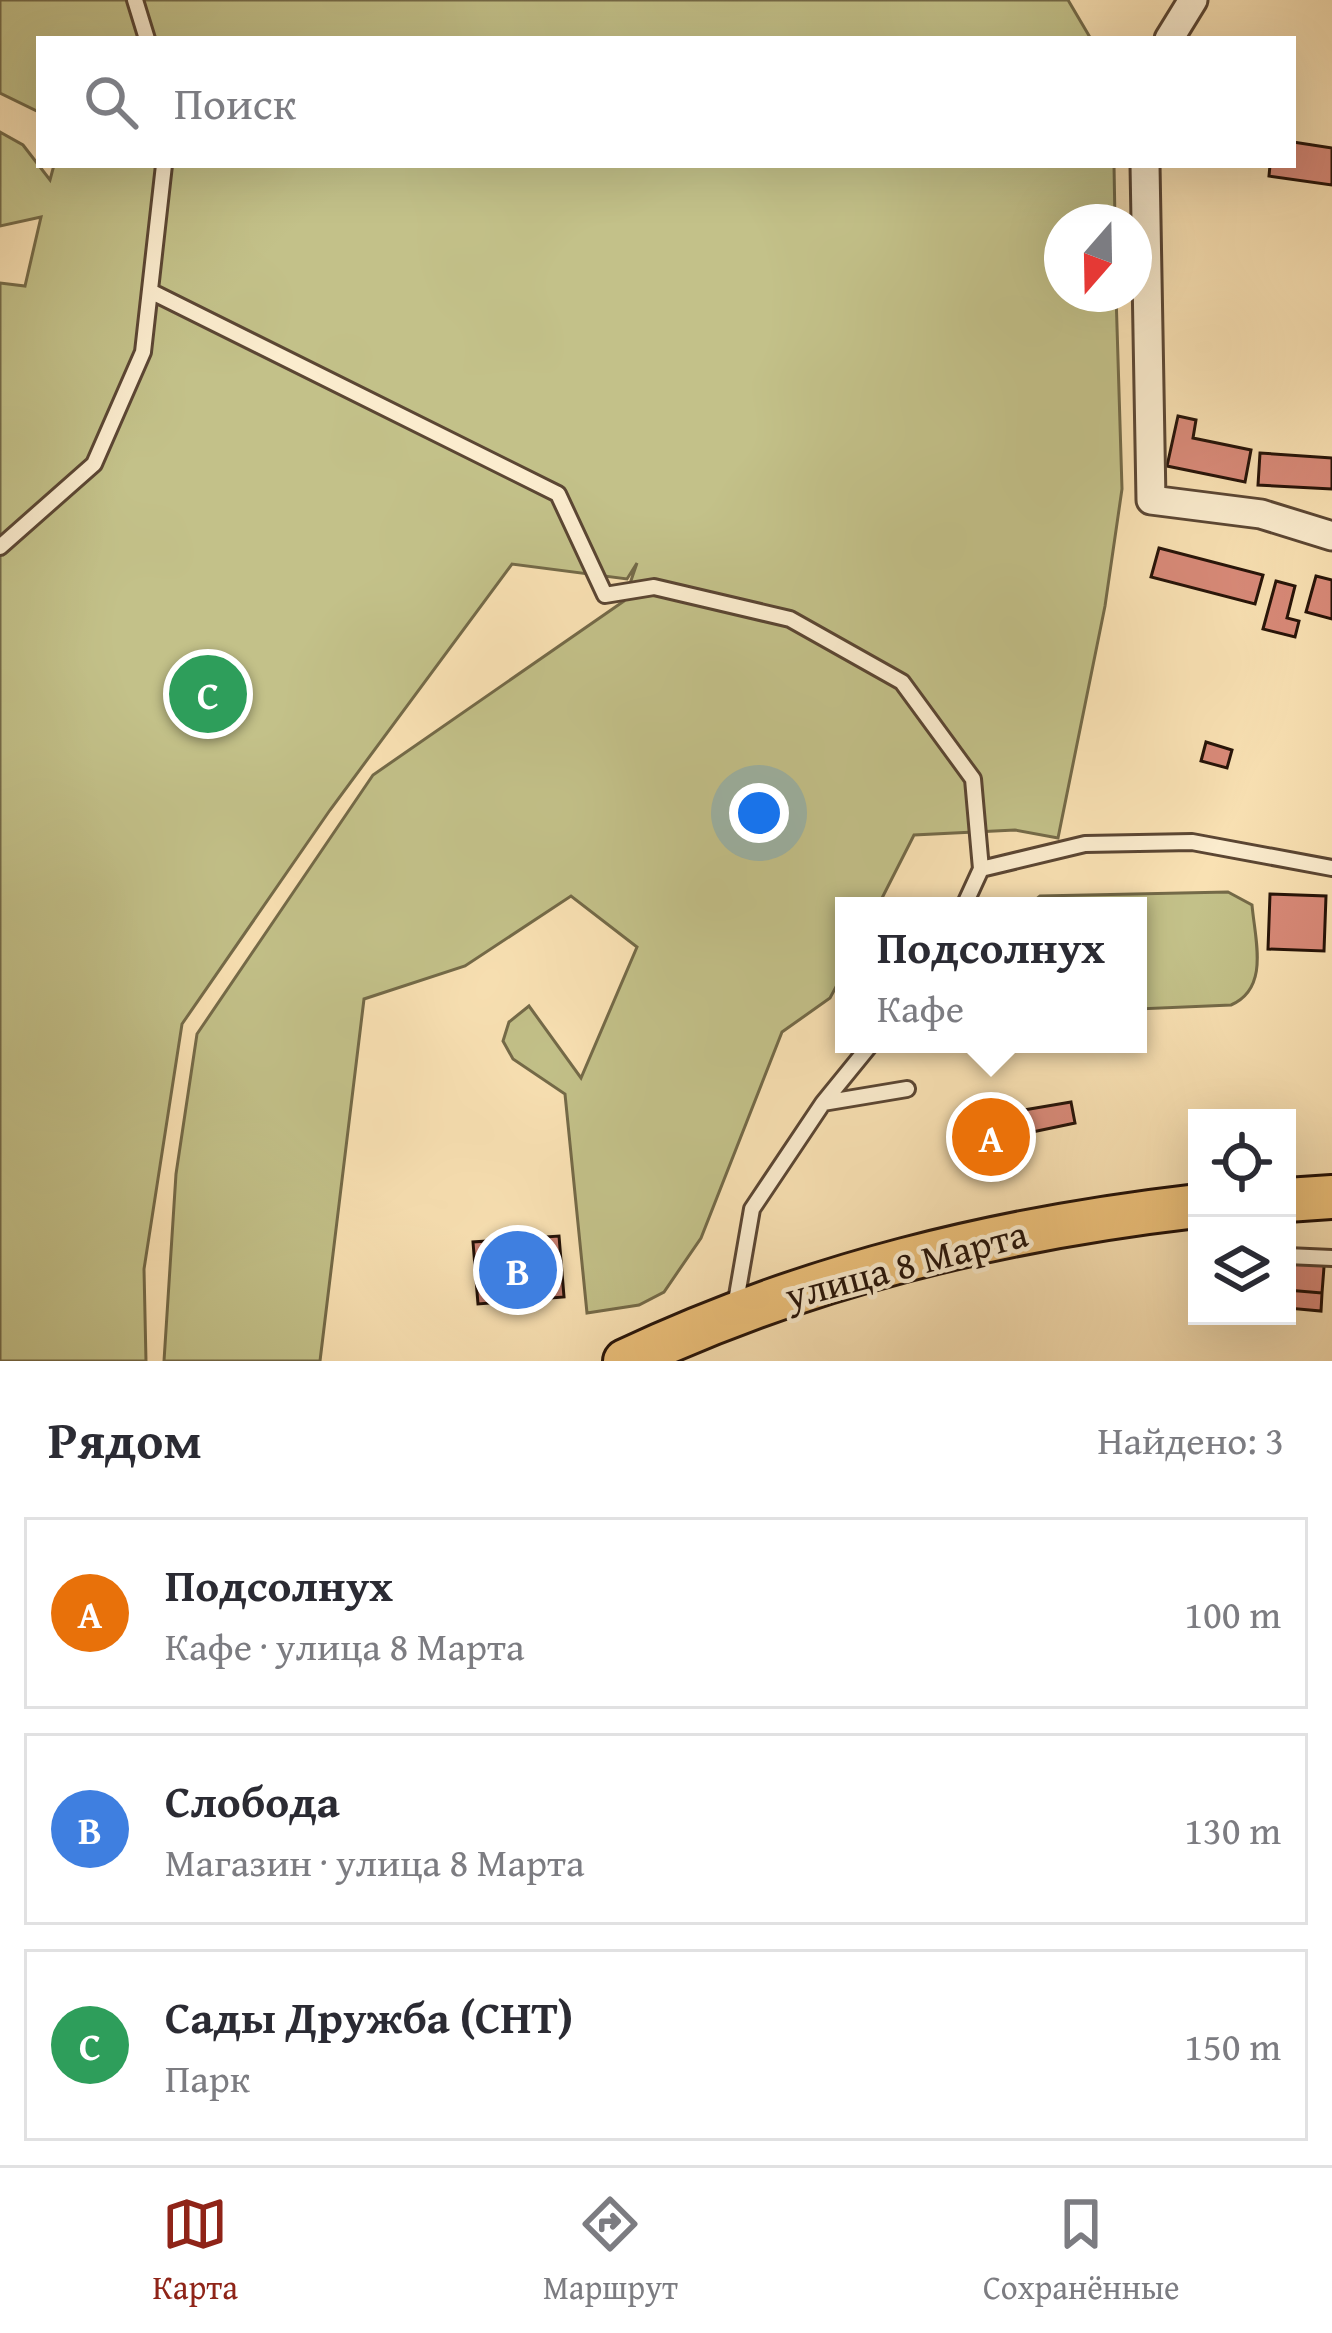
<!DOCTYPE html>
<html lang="ru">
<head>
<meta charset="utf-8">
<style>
	body { margin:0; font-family:"Gentium Book Plus",serif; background:#f2f2f3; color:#2b2b33 }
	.controls { position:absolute; right:36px; bottom:36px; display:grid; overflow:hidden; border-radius:0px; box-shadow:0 12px 48px #0002 }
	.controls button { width:108px; height:108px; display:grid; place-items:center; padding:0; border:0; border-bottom:3px solid #e1e1e2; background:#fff; color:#2b2b33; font:60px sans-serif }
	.compass { position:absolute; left:1044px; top:204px; width:108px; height:108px; border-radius:50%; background:#fff; box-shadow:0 12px 48px #0002; rotate:200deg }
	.you { position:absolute; left:759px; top:813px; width:42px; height:42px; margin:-30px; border:9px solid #fff; border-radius:50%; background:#1a73e8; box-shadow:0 0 0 18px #1a73e833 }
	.badge { display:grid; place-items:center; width:78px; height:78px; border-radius:50%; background:#8f2418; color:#fff; font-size:39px; font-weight:700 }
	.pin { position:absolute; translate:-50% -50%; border:6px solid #fff; box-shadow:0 3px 12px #0006 }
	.popup { position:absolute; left:835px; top:897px; width:312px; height:156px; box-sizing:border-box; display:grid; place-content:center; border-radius:0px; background:#fff; filter:drop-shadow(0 3px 9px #0005); font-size:39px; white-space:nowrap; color:#7c7c81 }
	.popup b { font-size:45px; color:#2b2b33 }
	.popup::after { content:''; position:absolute; left:50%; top:100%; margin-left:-24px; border:24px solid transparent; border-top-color:#fff }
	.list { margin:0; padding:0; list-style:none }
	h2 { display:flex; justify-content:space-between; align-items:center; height:156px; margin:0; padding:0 48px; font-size:51px }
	h2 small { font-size:39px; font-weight:400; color:#7c7c81 }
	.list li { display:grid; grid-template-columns:78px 1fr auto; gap:36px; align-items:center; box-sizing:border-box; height:192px; margin:0 24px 24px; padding:0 24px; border:3px solid #e1e1e2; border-radius:0px }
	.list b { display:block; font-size:45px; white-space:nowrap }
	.list p { margin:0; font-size:39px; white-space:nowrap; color:#7c7c81 }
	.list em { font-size:39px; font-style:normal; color:#7c7c81 }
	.icon { flex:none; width:66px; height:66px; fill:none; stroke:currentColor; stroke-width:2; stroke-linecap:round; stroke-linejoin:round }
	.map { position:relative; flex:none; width:1332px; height:1361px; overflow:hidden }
	.search { position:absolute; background:#fff; box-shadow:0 12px 48px #0002; left:36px; right:36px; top:36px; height:132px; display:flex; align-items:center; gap:30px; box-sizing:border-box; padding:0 42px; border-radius:0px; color:#7c7c81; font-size:45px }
	.sheet { height:804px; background:#fff }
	nav { display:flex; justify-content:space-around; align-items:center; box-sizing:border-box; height:168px; border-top:3px solid #e1e1e2; background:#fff; font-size:33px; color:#7c7c81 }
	nav a { display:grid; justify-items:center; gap:6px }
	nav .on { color:#8f2418 }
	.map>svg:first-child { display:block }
</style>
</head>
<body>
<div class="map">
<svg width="1332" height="1361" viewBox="0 0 1332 1361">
	<rect width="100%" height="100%" fill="#f9e1b3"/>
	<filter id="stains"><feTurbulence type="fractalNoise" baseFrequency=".00167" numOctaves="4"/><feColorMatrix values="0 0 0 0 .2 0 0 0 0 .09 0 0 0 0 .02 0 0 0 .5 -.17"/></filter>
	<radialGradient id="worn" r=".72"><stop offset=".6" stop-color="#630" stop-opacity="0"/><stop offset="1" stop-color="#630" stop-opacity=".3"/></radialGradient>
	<path fill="#c3c189" stroke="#746a48" stroke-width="3" d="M0 0H1068L1091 39H39V112L0 93Z
		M0 132 23 145 50 180 54 165H1114L1115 222H1062V294H1116L1122 489 1105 606 1058 838 1015 830 914 835 878 906H844V972L830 998 782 1032 701 1238 664 1292 639 1305 587 1313 565 1094 513 1059 503 1041 509 1022 529 1006 581 1078 637 947 571 896 465 966 364 999 320 1361H164L176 1174 197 1034 373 775 624 601 637 563 627 579 512 564 330 810 182 1024 144 1269 146 1361H0V283L25 286 41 217 0 226Z
		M1228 892 1252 905C1255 940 1270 988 1231 1005L1138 1009V906H1028L1040 896Z"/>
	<path fill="#d98a79" stroke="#261308" stroke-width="3" d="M1293 142 1332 148V185L1269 176 1270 165H1293Z
		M1178 416 1196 420 1193 438 1251 450 1245 482 1167 466Z
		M1260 453 1332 458V489L1258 485Z
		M1159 548 1263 575 1255 604 1151 577Z
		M1316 576 1332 580V619L1306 612Z
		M1276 581 1295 586 1287 618 1299 621 1295 637 1263 629Z
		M1206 742 1232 750 1227 768 1201 761Z
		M1270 894 1326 896 1324 951 1268 949Z
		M1071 1102 1075 1123 1023 1134 1018 1111Z
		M999 1105 1012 1172 987 1176 975 1109Z
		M559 1236 564 1297 478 1304 473 1242Z
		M1289 1251 1325 1254 1322 1293 1287 1290Z
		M1287 1290 1322 1293 1321 1311 1287 1308Z"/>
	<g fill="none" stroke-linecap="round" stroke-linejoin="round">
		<g stroke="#5b4633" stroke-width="20">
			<path id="service" d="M135 0 147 39
				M150 291 558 494 605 595 654 587 790 619 902 682 973 779 981 869 964 906
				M0 547 94 464 143 352 164 165
				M981 869 1085 844 1192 842 1332 868
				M823 1103 871 1044
				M1287 1256 1332 1258
				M735 1307 752 1209 823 1103 907 1089"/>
		</g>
		<g stroke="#5b4633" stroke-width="33">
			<path id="minor" d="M1169 39 1193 0
				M1145 165 1151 500 1261 514 1332 536"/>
		</g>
		<g stroke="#261308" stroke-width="48">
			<path id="primary" d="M1287 1200 1332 1197
				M625 1361C807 1275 998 1229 1197 1206"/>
		</g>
		<use href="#service" stroke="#fbecce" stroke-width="14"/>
		<use href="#minor" stroke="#fbecce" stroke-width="27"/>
		<use href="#primary" stroke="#ecc07a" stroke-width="42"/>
	</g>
	<g text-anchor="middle" stroke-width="9" stroke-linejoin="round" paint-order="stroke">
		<g font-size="39" fill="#261308" stroke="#fbecce">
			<text transform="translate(906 1264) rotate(-15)" y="14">улица 8 Марта</text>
		</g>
	</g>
	<rect width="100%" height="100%" filter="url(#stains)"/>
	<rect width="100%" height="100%" fill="url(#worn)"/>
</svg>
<div class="controls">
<button><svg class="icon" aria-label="locate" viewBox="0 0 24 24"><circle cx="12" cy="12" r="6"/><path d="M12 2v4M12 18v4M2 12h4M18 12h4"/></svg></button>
<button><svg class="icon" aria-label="layers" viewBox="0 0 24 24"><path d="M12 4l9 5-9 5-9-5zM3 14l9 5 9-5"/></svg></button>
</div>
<svg class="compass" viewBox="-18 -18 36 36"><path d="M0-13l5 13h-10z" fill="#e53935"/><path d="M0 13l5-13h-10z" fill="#7c7c81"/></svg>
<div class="you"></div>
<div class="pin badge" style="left:991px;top:1137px;background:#e8710a">A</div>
<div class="popup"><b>Подсолнух</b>Кафе</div>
<div class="pin badge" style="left:518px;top:1270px;background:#3f7fe0">B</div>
<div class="pin badge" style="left:208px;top:694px;background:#2e9e5b">C</div>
<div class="search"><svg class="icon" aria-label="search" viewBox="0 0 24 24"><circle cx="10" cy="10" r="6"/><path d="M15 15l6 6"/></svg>Поиск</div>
</div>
<section class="sheet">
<h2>Рядом<small>Найдено: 3</small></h2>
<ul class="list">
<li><span class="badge" style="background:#e8710a">A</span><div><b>Подсолнух</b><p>Кафе · улица 8 Марта</p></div><em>100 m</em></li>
<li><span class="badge" style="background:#3f7fe0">B</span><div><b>Слобода</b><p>Магазин · улица 8 Марта</p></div><em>130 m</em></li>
<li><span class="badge" style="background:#2e9e5b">C</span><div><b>Сады Дружба (СНТ)</b><p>Парк</p></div><em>150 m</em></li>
</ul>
</section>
<nav>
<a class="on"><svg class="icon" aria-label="map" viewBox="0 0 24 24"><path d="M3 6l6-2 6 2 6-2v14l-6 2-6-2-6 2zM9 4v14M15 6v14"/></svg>Карта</a>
<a><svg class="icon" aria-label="directions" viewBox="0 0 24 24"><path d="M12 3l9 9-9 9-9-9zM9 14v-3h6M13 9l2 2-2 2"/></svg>Маршрут</a>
<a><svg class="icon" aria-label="saved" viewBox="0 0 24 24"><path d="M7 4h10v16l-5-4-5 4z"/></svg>Сохранённые</a>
</nav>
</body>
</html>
